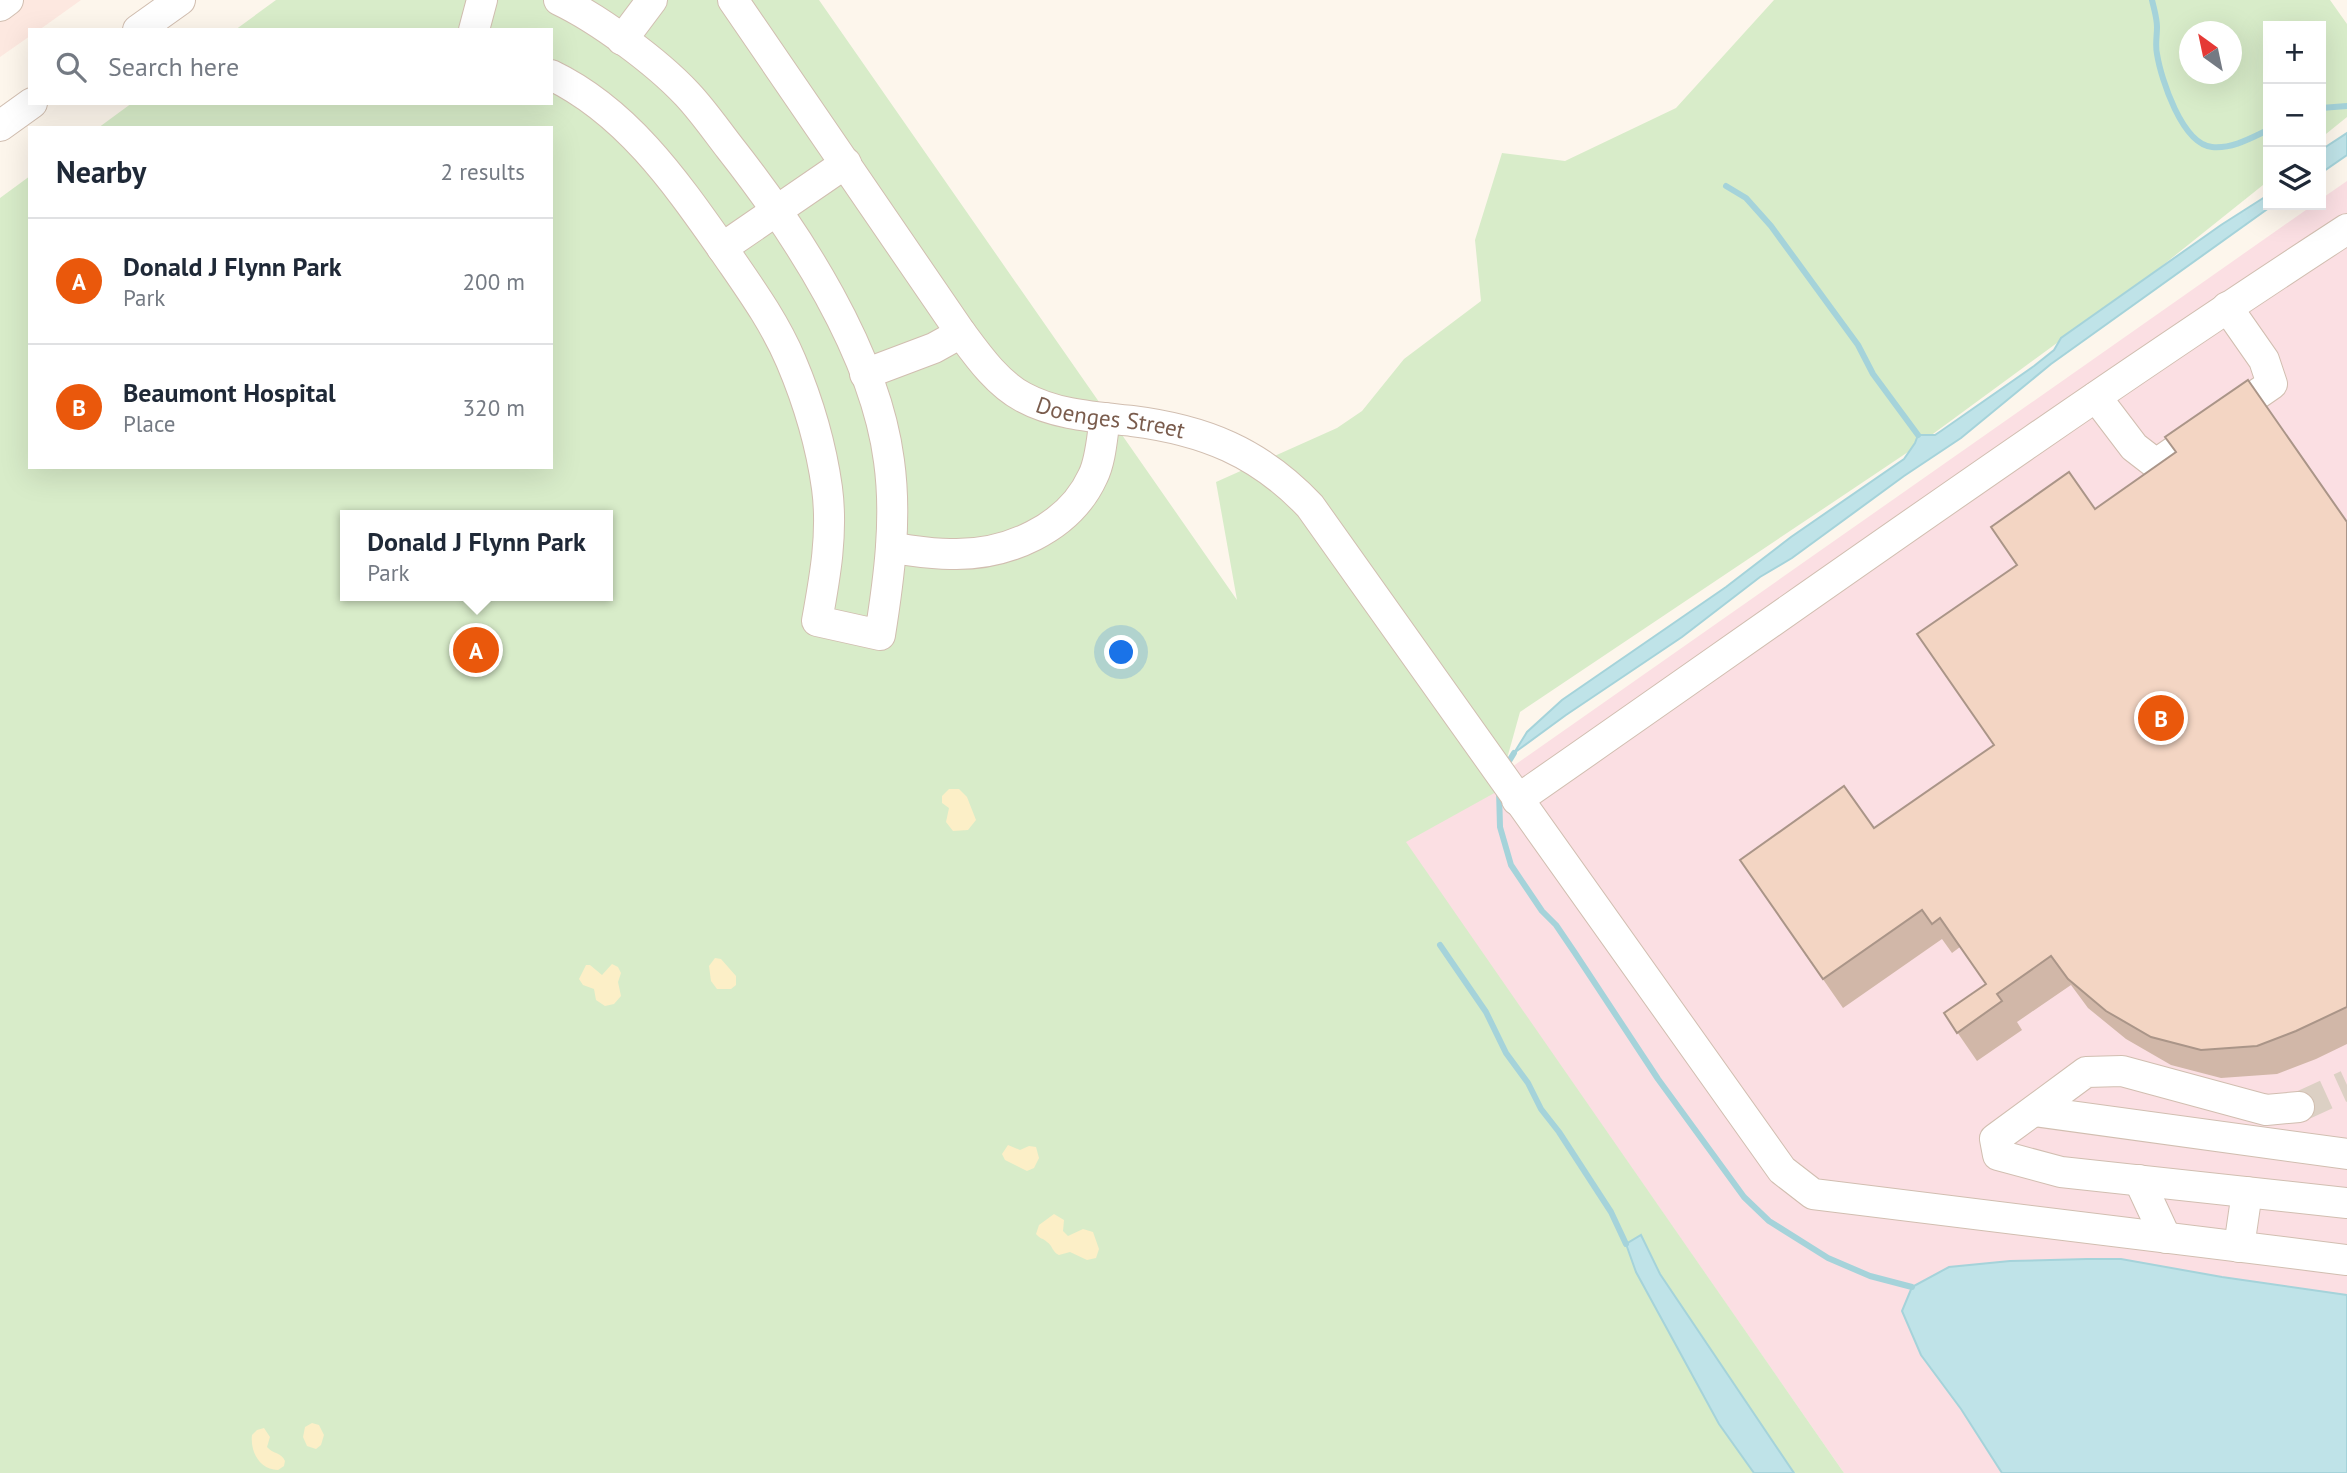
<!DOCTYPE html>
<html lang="en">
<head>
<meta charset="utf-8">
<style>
	body { margin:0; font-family:"PT Sans",sans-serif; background:#f2f2f3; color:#1f2937 }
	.controls { position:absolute; right:21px; top:21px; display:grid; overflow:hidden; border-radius:0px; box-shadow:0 7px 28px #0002 }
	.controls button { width:63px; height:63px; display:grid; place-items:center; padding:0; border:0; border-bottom:2px solid #e0e1e3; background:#fff; color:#1f2937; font:35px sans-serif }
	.compass { position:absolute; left:2179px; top:21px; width:63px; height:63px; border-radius:50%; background:#fff; box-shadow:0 7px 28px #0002; rotate:327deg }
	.you { position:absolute; left:1122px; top:653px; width:24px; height:24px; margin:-18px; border:5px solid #fff; border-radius:50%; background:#1a73e8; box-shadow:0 0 0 10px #1a73e833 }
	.badge { display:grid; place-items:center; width:46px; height:46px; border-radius:50%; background:#ea580c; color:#fff; font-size:23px; font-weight:700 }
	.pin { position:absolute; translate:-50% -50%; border:4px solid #fff; box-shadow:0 2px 7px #0006 }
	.popup { position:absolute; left:340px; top:510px; width:273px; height:91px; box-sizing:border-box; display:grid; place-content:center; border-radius:0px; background:#fff; filter:drop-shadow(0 2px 5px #0005); font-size:23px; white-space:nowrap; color:#747a83 }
	.popup b { font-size:26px; color:#1f2937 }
	.popup::after { content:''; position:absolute; left:50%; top:100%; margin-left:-14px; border:14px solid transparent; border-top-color:#fff }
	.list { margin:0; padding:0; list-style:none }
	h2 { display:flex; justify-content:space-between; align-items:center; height:91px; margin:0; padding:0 28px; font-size:30px }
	h2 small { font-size:23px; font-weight:400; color:#747a83 }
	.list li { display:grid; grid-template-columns:46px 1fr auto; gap:21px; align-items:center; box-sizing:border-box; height:126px; padding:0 28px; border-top:2px solid #e0e1e3 }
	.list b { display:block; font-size:26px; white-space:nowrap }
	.list p { margin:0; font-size:23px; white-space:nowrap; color:#747a83 }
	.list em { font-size:23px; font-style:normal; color:#747a83 }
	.icon { flex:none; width:38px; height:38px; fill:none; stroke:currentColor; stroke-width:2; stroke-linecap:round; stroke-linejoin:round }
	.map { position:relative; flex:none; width:2347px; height:1473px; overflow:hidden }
	.search { position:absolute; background:#fff; box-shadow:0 7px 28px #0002; left:28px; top:28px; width:525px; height:77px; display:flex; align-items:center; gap:18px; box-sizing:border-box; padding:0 24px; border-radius:0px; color:#747a83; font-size:26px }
	.panel { position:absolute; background:#fff; box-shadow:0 7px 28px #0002; left:28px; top:126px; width:525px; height:343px; border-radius:0px }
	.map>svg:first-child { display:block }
</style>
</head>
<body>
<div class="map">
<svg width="2347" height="1473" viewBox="0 0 2347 1473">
	<rect width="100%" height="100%" fill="#fdf6ec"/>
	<path fill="#fde8e0" d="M0 0H81L39 30H30V36L0 57Z"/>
	<path fill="#fbdfe3" d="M2347 181V1473H1844L1405 842 2313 205H2321V199Z"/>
	<path fill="#d8ecc9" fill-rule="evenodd" d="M276 0H819L1237 600 1216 482 1337 428 1362 411 1404 359 1481 301 1475 240 1502 153 1565 161 1676 108 1774 0H2330L2347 24V117L2321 138V26H2268V181L2158 269 1911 450 1520 712 1498 791 1406 842 1844 1473H0V198L30 176V467H551V128H98L132 103H551V30H235ZM2190 32H2232V74H2190ZM345 515H607V596H345Z"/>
	<path fill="#fcefc7" d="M949 789H959L967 797 976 820 968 830 953 831 946 822 949 808 942 803V796Z
		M715 958 721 959 736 976V985L731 989H717L711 981 709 966Z
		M612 964 618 967 621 973 618 982 621 996 614 1004 605 1006 596 1000 594 989 583 985 579 979 586 965H590L602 975Z
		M1008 1145 1020 1150 1029 1146 1036 1147 1039 1158 1034 1168 1027 1171 1005 1160 1002 1154Z
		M1054 1214 1064 1220 1063 1231 1068 1236 1083 1229 1093 1232 1099 1249 1096 1258 1087 1260 1070 1252 1059 1255C1052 1252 1053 1246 1047 1242 1043 1238 1040 1239 1036 1234L1039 1225Z
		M312 1423 319 1425 324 1435 321 1445 316 1449 307 1446 303 1437 305 1427Z
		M264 1428 270 1437 267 1447C273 1454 281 1452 285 1461L284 1466 278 1470C260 1470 250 1452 252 1435L257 1430Z"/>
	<path fill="#bfe3e8" stroke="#a5d3da" stroke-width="2" d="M2347 133V155L2321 173V150Z
		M2268 195V205H2273L2051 364 1961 438 1904 476 1792 558 1760 577 1682 637 1566 715 1514 753 1527 732 1562 700 1726 587 1791 537 1904 459 1915 443 1918 435H1935L1941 431 2034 366 2054 350 2061 338 2221 225Z
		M1641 1235 1660 1274 1794 1473H1754L1719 1424 1636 1272 1626 1244Z
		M2087 1259H2121L2222 1277 2347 1295V1473H2002L1961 1409 1921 1355 1902 1311 1912 1287 1949 1267 2010 1261Z"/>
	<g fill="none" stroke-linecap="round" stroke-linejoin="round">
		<path stroke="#a5d3da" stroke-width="6" d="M2152 0C2154 9 2157 18 2157 27 2157 36 2155 45 2157 54 2161 79 2182 144 2212 147 2232 149 2251 138 2268 130
			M2321 108 2347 106
			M1726 186 1746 198 1771 226 1858 345 1873 374 1918 435
			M1506 766 1514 753
			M1499 790 1500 827 1511 865 1542 911 1556 925 1575 953 1658 1079 1744 1197 1769 1221 1828 1258 1870 1276 1912 1287
			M1440 945 1486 1012 1506 1053 1528 1083 1541 1109 1559 1132 1611 1212 1626 1244"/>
		<path stroke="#dcd0c4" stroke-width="30" stroke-dasharray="30 15" stroke-linecap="butt" d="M2299 1107 2347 1085"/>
		<g stroke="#d1beb0" stroke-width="32">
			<g id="minor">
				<path id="s1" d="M733 0 961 333C978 356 997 383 1023 397 1056 415 1095 417 1132 421 1204 430 1259 452 1310 506L1782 1170 1813 1194 2347 1260"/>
				<path d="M0 6 8 0"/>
				<path d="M138 30 180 0"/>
				<path d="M474 30 482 0"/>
				<path d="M622 40 652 0"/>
				<path d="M551 75C628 112 677 184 725 252 749 287 774 321 791 361 808 401 821 445 827 488 833 533 825 577 817 621L880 635C889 578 897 519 889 461 875 352 797 233 730 148 716 130 703 111 687 94 657 62 599 19 559 0"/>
				<path d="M0 126 32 103"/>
				<path d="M722 248 846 163"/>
				<path d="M865 374 934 348 961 333"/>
				<path d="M2096 397 2134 447 2156 464 2272 384 2264 360 2227 307"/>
				<path d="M891 548C910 550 930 554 950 554 1006 556 1069 529 1093 476 1101 460 1102 436 1105 418"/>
				<path d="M1517 800C1793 608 2066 412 2347 229"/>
				<path d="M2299 1107 2266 1110 2122 1071 2086 1072 1995 1139 1998 1155 2061 1172 2347 1203"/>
				<path d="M2034 1111 2347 1154"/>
				<path d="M2139 1180 2166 1238"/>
				<path d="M2239 1247 2247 1192"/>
			</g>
		</g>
		<use href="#minor" stroke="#fff" stroke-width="30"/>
	</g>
	<path fill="#d1b7a8" d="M2095 509 2347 522V1044L2316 1059 2277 1074 2221 1078 2171 1065 2126 1039 2088 1008 2071 985 2017 1022 2022 1030 1977 1061 1944 1013 1986 984 1960 947 1952 953 1942 939 1843 1008 1740 860 1874 828 1994 745Z"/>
	<path fill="#f3d5c3" stroke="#aa9588" stroke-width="2" d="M2248 380 2347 522V1007L2296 1031 2257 1046 2201 1050 2151 1037 2106 1011 2068 979 2051 956 1997 994 2002 1001 1957 1033 1944 1013 1986 984 1940 918 1932 924 1922 910 1823 979 1740 860 1844 786 1874 828 1994 745 1917 634 2017 565 1991 527 2069 472 2095 509 2176 452 2165 437Z"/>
	<g text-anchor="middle" stroke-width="5" stroke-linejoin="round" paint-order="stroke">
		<g font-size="23" fill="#7a5c4d" stroke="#fffaf3">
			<text dy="8" stroke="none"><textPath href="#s1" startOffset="584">Doenges Street</textPath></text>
		</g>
	</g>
</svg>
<div class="controls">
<button>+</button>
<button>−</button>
<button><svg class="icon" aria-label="layers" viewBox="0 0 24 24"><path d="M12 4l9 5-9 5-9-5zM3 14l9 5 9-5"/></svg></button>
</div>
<svg class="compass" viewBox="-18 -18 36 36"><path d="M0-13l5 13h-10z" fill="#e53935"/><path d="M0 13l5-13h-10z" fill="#747a83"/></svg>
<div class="you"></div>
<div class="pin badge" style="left:476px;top:650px">A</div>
<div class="popup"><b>Donald J Flynn Park</b>Park</div>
<div class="pin badge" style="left:2161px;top:718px">B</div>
<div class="search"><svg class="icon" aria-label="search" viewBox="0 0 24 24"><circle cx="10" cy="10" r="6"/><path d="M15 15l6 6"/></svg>Search here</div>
<section class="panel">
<h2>Nearby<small>2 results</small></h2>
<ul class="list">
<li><span class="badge">A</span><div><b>Donald J Flynn Park</b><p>Park</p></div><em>200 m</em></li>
<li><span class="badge">B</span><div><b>Beaumont Hospital</b><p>Place</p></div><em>320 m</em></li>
</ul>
</section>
</div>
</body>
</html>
